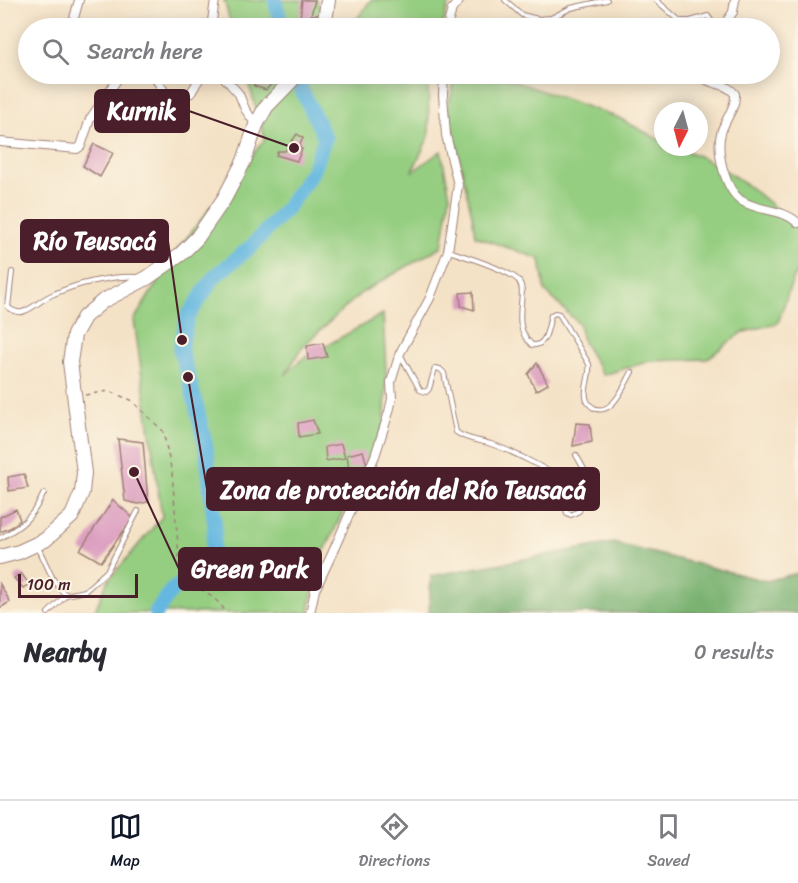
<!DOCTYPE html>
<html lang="en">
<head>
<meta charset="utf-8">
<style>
	body { margin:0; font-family:Sriracha,sans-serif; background:#f2f2f3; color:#2b2b33 }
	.compass { position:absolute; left:654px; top:102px; width:54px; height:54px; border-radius:50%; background:#fff; box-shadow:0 3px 15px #0003; rotate:186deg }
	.scale { position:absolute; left:18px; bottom:15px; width:120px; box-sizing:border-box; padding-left:6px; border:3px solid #4a1f2b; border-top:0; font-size:16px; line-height:21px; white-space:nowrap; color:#4a1f2b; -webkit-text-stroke:4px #fcf5e5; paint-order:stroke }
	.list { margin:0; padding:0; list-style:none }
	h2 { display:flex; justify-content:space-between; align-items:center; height:78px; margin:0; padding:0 24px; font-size:26px }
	h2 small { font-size:20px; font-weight:400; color:#7c7c81 }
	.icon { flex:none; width:33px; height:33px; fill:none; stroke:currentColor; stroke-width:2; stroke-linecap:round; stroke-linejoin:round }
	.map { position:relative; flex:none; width:798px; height:613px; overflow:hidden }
	.search { position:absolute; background:#fff; box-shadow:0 3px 15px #0003; left:18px; right:18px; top:18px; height:66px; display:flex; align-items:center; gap:15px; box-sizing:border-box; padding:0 21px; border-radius:33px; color:#7c7c81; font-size:22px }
	.sheet { height:186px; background:#fff }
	nav { display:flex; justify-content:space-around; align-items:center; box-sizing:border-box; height:84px; border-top:2px solid #e1e1e2; background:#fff; font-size:16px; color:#7c7c81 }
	nav a { display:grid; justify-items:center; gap:3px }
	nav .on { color:#111827 }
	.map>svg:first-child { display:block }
</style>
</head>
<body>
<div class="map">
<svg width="798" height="613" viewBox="0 0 798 613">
	<rect width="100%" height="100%" fill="#fcf5e5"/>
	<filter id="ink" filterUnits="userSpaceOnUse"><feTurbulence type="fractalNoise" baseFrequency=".0167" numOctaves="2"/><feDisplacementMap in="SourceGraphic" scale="12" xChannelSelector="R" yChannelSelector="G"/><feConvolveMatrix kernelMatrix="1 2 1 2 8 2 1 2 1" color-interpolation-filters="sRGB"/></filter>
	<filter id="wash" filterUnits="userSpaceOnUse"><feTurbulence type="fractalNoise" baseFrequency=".008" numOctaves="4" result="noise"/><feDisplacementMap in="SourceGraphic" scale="24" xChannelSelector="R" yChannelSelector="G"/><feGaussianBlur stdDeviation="1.35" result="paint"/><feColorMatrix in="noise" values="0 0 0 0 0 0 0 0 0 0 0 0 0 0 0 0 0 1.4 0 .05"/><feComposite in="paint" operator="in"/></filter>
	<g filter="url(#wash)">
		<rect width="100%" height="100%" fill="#f4e2c6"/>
		<path fill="#95ce81" stroke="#707656" stroke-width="1.5" d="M224 0H317L326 28H232Z
			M371 0H453L448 6 442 28H350Z
			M246 74H428L429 136 412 172 441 151 450 196 442 246 361 293 303 346 285 375 302 359 383 314 386 372 385 423 317 567 309 613H94L107 582 162 517 134 320 178 249 265 139Z
			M456 74H494L619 118 663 142V147C706 147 768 200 798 229V270L792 281 778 323 741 333 707 359 650 361 603 375 583 342 579 324 545 291 540 259 475 236 472 215 448 107Z"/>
		<path fill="#78b16f" stroke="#61684d" stroke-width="1.5" d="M613 543 766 581 798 573V613H429L431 576Z"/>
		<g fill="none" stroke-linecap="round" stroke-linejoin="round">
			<path stroke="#64b7e0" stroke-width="15" d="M275 0 282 28
				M156 613 171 591 197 573 212 552 215 527 206 447 193 393 180 349 188 316 215 276 252 246 286 209 312 172 325 138 294 74"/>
		</g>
		<g id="blocks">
			<path fill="#db9cbf" d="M302 0H315L311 15H320L319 28H299Z
				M242 74H268V75L275 80 266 90 254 86 253 83 241 75Z
				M297 134 303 138 299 147 302 149 297 161 276 155 278 151H285Z
				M94 144 113 153 100 177 83 166Z
				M473 292 474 310 461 306 460 293Z
				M323 343 327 357 308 360 307 346Z
				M537 363 548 384 536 391 528 374Z
				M313 420 318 434 299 437 298 423Z
				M576 423 590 424 592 442 573 446Z
				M118 439 143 442 148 502 138 504 125 501Z
				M341 444 345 458 326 461 325 447Z
				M363 451 367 465 349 469 347 455Z
				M24 474 28 488 9 491 8 477Z
				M113 500 133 518 101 562 80 550Z
				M16 509 20 520 10 528 0 532V517Z
				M21 573 29 584 23 588 14 578Z
				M0 584 10 602 0 608Z"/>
		</g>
	</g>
	<g filter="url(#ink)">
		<use href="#blocks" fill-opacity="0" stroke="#9f8078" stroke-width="1.5"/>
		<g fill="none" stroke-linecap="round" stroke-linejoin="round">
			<g stroke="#9f8078" stroke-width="6">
				<path id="lane" d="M505 0 522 15 538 19 551 18 571 8 607 0
					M656 0 680 21H690L708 16 716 28
					M449 251C464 256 507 269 518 280 530 293 508 323 532 345 547 347 548 326 551 315L555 313 559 314 589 364C591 375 584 386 586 397 586 401 590 406 594 408 612 417 625 384 632 372
					M12 272 8 307C13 311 19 314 25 311 35 307 43 298 54 294 76 284 113 275 137 277
					M400 354 420 390 426 392 429 389 435 368 440 369 444 373 456 432C466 440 479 440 491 444 506 449 553 470 561 482 567 490 563 503 567 513L571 515 579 511C593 483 591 481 576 455
					M0 538C23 526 33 516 44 493
					M38 547 53 579 60 589 66 595 85 591 107 571 138 511
					M48 613 66 595"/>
			</g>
			<g stroke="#9f8078" stroke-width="10">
				<path id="street" d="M76 28 74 18 79 0
					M211 28 215 0
					M447 28 452 9 460 0
					M722 28 733 12 735 0
					M152 74 167 95 179 97 191 93 202 74
					M221 74 239 94 245 109 256 125
					M699 74C711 87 725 81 735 94 736 108 725 119 721 133 716 152 725 190 742 201 760 212 782 208 798 223
					M0 142 77 149 81 146 90 119 121 74
					M310 613 315 590 331 556 375 456 389 412 392 399 391 382 400 353 430 298 448 251 458 185 446 135 443 95 444 74"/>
			</g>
			<g stroke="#9f8078" stroke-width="16">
				<path id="primary" d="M324 28 328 0
					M0 557 19 552 45 540 72 516 82 492 84 473 70 362 74 335 84 317 103 301 147 278 181 254 197 238 224 199 244 161 256 125 266 107 298 74"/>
			</g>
			<path stroke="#9f8078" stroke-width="1.5" stroke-dasharray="4.5 4.5" stroke-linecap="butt" d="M85 395 108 391 131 400 163 431 172 473 180 570C191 588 217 594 226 613"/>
			<use href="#lane" stroke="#fff" stroke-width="4"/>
			<use href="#street" stroke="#fff" stroke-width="8"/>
			<use href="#primary" stroke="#fff" stroke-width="14"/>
		</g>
	</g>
	<path fill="none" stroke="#4a1f2b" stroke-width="2" d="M294 148L189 111M182 340L168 241M188 377L207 489M134 472L179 569"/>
	<g fill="#4a1f2b" stroke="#fcf5e5" stroke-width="2">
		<circle cx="294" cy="148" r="6"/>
		<circle cx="182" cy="340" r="6"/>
		<circle cx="188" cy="377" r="6"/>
		<circle cx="134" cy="472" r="6"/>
	</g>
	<g fill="#4a1f2b" stroke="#4a1f2b" stroke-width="2">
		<rect x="95" y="90" width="94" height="42" rx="6"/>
		<rect x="21" y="220" width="147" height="42" rx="6"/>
		<rect x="207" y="468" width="392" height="42" rx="6"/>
		<rect x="179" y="548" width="142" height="42" rx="6"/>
	</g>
	<g font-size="24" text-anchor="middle" font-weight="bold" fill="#fff">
		<text x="142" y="119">Kurnik</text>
		<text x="95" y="249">Río Teusacá</text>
		<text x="403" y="498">Zona de protección del Río Teusacá</text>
		<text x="250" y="577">Green Park</text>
	</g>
</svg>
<svg class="compass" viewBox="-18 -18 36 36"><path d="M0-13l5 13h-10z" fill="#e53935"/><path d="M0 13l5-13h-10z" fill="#7c7c81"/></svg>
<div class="scale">100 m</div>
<div class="search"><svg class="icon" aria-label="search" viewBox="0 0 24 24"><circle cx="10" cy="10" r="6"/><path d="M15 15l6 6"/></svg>Search here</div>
</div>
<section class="sheet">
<h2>Nearby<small>0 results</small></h2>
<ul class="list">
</ul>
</section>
<nav>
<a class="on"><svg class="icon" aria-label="map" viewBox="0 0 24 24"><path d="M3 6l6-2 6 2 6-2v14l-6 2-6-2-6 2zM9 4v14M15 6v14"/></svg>Map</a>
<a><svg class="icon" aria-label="directions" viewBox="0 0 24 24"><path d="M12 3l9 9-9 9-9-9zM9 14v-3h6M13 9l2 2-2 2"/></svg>Directions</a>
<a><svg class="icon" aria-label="saved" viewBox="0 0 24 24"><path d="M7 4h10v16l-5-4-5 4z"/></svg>Saved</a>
</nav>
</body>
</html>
